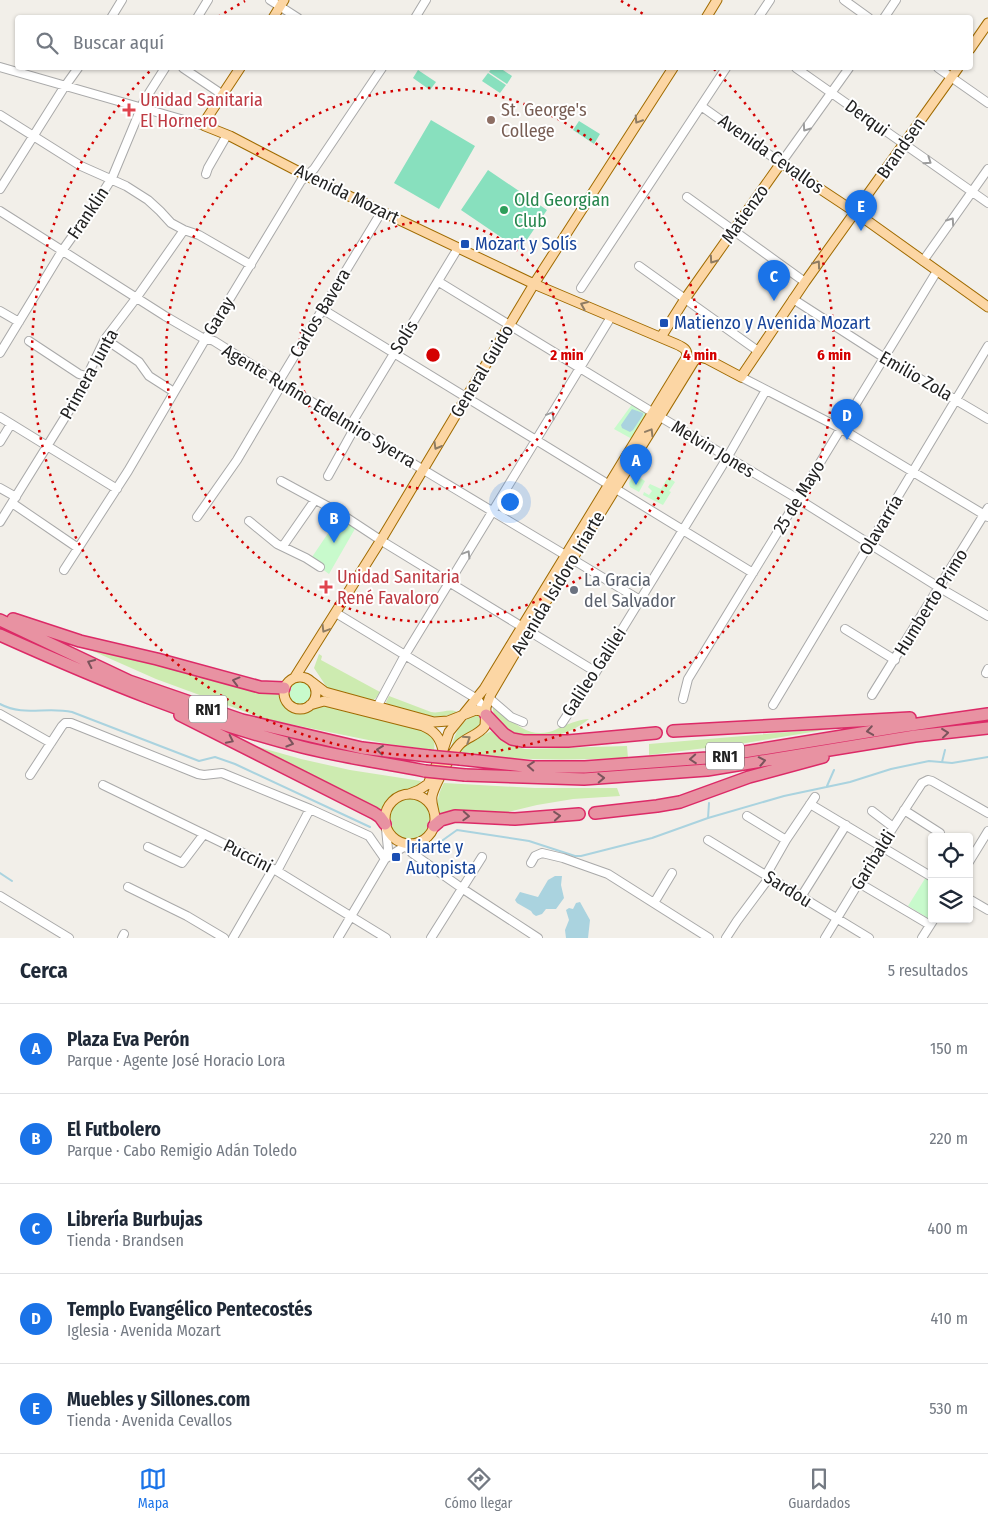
<!DOCTYPE html>
<html lang="es">
<head>
<meta charset="utf-8">
<style>
	body { margin:0; font-family:"Fira Sans Condensed",sans-serif; background:#f6f6f7; color:#1f2937 }
	.controls { position:absolute; right:15px; bottom:15px; display:grid; overflow:hidden; border-radius:5px; box-shadow:0 1px 4px #0004 }
	.controls button { width:45px; height:45px; display:grid; place-items:center; padding:0; border:0; border-bottom:1px solid #e0e1e3; background:#fff; color:#1f2937; font:25px sans-serif }
	.you { position:absolute; left:509px; top:501px; width:18px; height:18px; margin:-12px; border:4px solid #fff; border-radius:50%; background:#1a73e8; box-shadow:0 0 0 8px #1a73e833 }
	.badge { display:grid; place-items:center; width:32px; height:32px; border-radius:50%; background:#1a73e8; color:#fff; font-size:16px; font-weight:700 }
	.pin { position:absolute; translate:-50% -41px; filter:drop-shadow(0 1px 2px #0008) }
	.pin::after { content:''; position:absolute; top:26px; width:18px; height:15px; background:inherit; clip-path:polygon(0 0,100% 0,50% 100%) }
	.list { margin:0; padding:0; list-style:none }
	h2 { display:flex; justify-content:space-between; align-items:center; height:65px; margin:0; padding:0 20px; font-size:21px }
	h2 small { font-size:16px; font-weight:400; color:#747a83 }
	.list li { display:grid; grid-template-columns:32px 1fr auto; gap:15px; align-items:center; box-sizing:border-box; height:90px; padding:0 20px; border-top:1px solid #e0e1e3 }
	.list b { display:block; font-size:19px; white-space:nowrap }
	.list p { margin:0; font-size:16px; white-space:nowrap; color:#747a83 }
	.list em { font-size:16px; font-style:normal; color:#747a83 }
	.icon { flex:none; width:28px; height:28px; fill:none; stroke:currentColor; stroke-width:2; stroke-linecap:round; stroke-linejoin:round }
	.map { position:relative; flex:none; width:988px; height:938px; overflow:hidden }
	.search { position:absolute; background:#fff; box-shadow:0 1px 4px #0004; left:15px; right:15px; top:15px; height:55px; display:flex; align-items:center; gap:12px; box-sizing:border-box; padding:0 18px; border-radius:5px; color:#747a83; font-size:19px }
	.sheet { height:515px; background:#fff }
	nav { display:flex; justify-content:space-around; align-items:center; box-sizing:border-box; height:70px; border-top:1px solid #e0e1e3; background:#fff; font-size:14px; color:#747a83 }
	nav a { display:grid; justify-items:center; gap:2px }
	nav .on { color:#1a73e8 }
	.map>svg:first-child { display:block }
</style>
</head>
<body>
<div class="map">
<svg width="988" height="938" viewBox="0 0 988 938">
	<rect width="100%" height="100%" fill="#f2efe9"/>
	<path fill="#cdebb0" d="M79 645 277 692 281 694 283 702 289 708 297 712 304 713 322 705 424 730C431 735 436 740 434 750L388 744 265 719 156 679Z
		M319 654 322 656 321 660 380 692 376 698 372 701 328 689 314 668Z
		M389 696 431 712C440 714 449 708 457 712 435 723 411 712 388 706L386 702Z
		M493 703C509 717 523 738 549 732 554 731 558 728 563 726 571 723 581 719 589 719 578 728 564 735 550 736 526 739 490 734 493 703Z
		M475 714H478L482 716V724L462 737 448 757C455 737 455 726 475 714Z
		M836 728 746 743 649 755V744Z
		M491 731C502 740 511 746 525 749L627 746 628 758C571 760 513 761 456 753L461 748Z
		M237 741 301 759 350 770 421 781C409 799 388 785 381 814Z
		M444 783 535 788H617L620 796 573 799 537 805 504 813 440 816C435 805 438 794 444 783Z
		M389 819a21 21 0 1 1 42 0a21 21 0 1 1-42 0Z"/>
	<path fill="#c8facc" d="M633 403 647 413V417L632 439 614 429Z
		M634 474 645 481 639 492 630 487 629 483Z
		M668 477 675 482 669 491 671 492 663 505 643 495 644 492 649 495 652 491 648 487 650 484 661 489Z
		M339 517 356 527 329 574 310 560Z
		M286 693a14 14 0 1 1 28 0a14 14 0 1 1-28 0Z
		M926 877 932 880V912L928 918 908 906Z"/>
	<path fill="#88e0be" d="M492 68H500L512 76 507 84 489 72Z
		M418 70 436 82 430 90 413 78Z
		M488 73 506 85 500 93 482 81Z
		M431 120 475 146 439 209 394 183Z
		M579 121 600 134 594 144 573 130Z
		M488 170 547 210 520 250 461 210Z"/>
	<path fill="#aad3df" d="M632 409 643 413V415L633 430 630 432 622 428 621 425Z
		M555 876H562L561 885 564 898 556 909H546L542 914 536 916 533 914 531 911 517 903 515 900 520 892 538 897 548 880Z
		M580 902 590 920 588 938H566L565 930 569 920 566 910 569 908 573 909 576 903Z"/>
	<g fill="none" stroke-linecap="round" stroke-linejoin="round">
		<path stroke="#aad3df" stroke-width="2" d="M0 704C24 717 46 706 72 712L199 761 215 757 235 764 370 827
			M942 762 945 750
			M827 786 834 770
			M708 818 709 803
			M429 850 457 830 529 841 575 856H581L652 838 708 818 784 796 850 782 891 769 929 761 952 763 988 757
			M0 873 12 881"/>
		<g stroke="#a9a9a9" stroke-width="10">
			<path id="minor" d="M270 0 298 18
				M844 0 869 18
				M111 18 122 0
				M197 18 208 0
				M415 18 426 0
				M758 18 770 0
				M884 18 896 0
				M0 67 205 126
				M183 68 223 95
				M796 68 988 203
				M938 68 988 103
				M701 106 781 163 849 68
				M0 115 81 166 126 186 148 200 160 211 171 223 184 230 199 235 251 265
				M206 174 208 168 227 135
				M0 189 63 89 78 68
				M687 197 805 282
				M0 211 165 316 201 337 214 341C354 430 498 514 640 600
				M923 261 988 169
				M639 266 758 351
				M439 282 652 412 798 499 940 588 988 616
				M581 288 726 68
				M793 299 883 357 988 419
				M322 309 753 573
				M0 311 19 322
				M105 339 139 362 149 376 174 392
				M29 341 79 374 89 377
				M0 353 62 251 96 203 112 178 144 101 165 68
				M741 377 840 428 988 517
				M0 417 117 489
				M350 426 458 248
				M0 442 11 424
				M328 476 354 429
				M281 481 338 512 385 543 596 672
				M0 488 16 497
				M12 503 78 548
				M197 517 237 460 279 389 281 378 382 211
				M249 521 277 544 306 558 320 567
				M0 522 85 385 91 368 105 339 137 297 184 230
				M283 546 315 500
				M64 570 128 471 206 338 301 181 314 169 382 68
				M336 613 477 699 486 711
				M845 629 895 660
				M986 673 988 669
				M872 695 988 508
				M489 698 511 717 523 722
				M683 699 688 679 937 271
				M773 705 988 346
				M377 707 405 655 611 317
				M0 714 51 743
				M562 723 596 672 727 458 766 390
				M30 775 62 726 65 723H71L198 774 204 775 222 773 310 809 369 836 385 859
				M103 785 239 851 277 871 386 938
				M810 804 932 877
				M904 810 940 833
				M872 811 893 827
				M747 816 786 840
				M708 840 869 938
				M406 846 412 853 463 889 538 938
				M148 847 182 863 204 834
				M385 859 402 848 412 844
				M969 862 988 831
				M531 863 535 856 542 853 563 858 608 874 709 938
				M277 871 310 809
				M766 875 786 840 815 797
				M859 883 930 925
				M128 887 187 916 224 938
				M0 896 69 938
				M801 897 846 825
				M969 899 988 910
				M654 903 672 873
				M122 938 124 934
				M233 938 273 869
				M338 938 385 859 388 849 386 829
				M431 938 482 857
				M726 938 737 921 769 878
				M825 938 881 846 922 783 928 780 932 781 988 813
				M922 938 934 919"/>
		</g>
		<g stroke="#a06b00" stroke-width="11">
			<path id="major" d="M273 18 284 0
				M706 18 717 0
				M970 49 988 23
				M240 68 207 118 205 126 230 136 307 176 534 284 676 344C683 347 689 350 686 358L484 689 449 732 443 750 428 784 419 790 409 794
				M661 337 685 299 781 163 855 212 988 307
				M284 693a16 16 0 1 1 32 0a16 16 0 1 1-32 0Z
				M295 677 381 540 534 284 673 68
				M312 682 325 692 434 722 448 721 476 710 481 711 486 715
				M310 705 324 701 423 726C435 731 440 738 443 750
				M385 819a25 25 0 1 1 50 0a25 25 0 1 1-50 0Z
				M434 812C433 807 431 801 432 796 434 786 453 751 460 744 467 737 479 735 485 726L486 707 491 694 528 631 694 361 700 357 707 359 741 377 805 282 958 68"/>
		</g>
		<g stroke="#dc2a67" stroke-width="14">
			<path id="highway" d="M13 619 80 641 157 659 260 687 284 688
				M0 620 129 681 242 720 362 748 428 756
				M0 635C98 679 198 721 302 747 342 757 384 763 425 771
				M180 715 374 813 380 817 385 824
				M486 715 504 734 512 739 523 741H568L656 733
				M673 731 910 718
				M460 759 532 767H585L707 758 904 726 988 714
				M465 775 584 779 707 770 915 736 988 728
				M595 813 657 806 680 802 749 777 823 757
				M434 826 441 820 455 816 515 819 579 814"/>
		</g>
		<use href="#minor" stroke="#fff" stroke-width="8"/>
		<use href="#major" stroke="#fcd6a4" stroke-width="9"/>
		<use href="#highway" stroke="#e892a2" stroke-width="11"/>
		<g stroke="#dc2a67" stroke-width="14" stroke-linecap="butt">
			<path id="highway-bridge" d="M428 756 460 759
				M425 771 465 775"/>
		</g>
		<use href="#highway-bridge" stroke="#e892a2" stroke-width="11"/>
	</g>
	<defs><path id="oneway-chevron" d="M-2-3.5L2.5 0L-2 3.5" fill="none" stroke-width="1.6" stroke-linecap="round" stroke-linejoin="round" transform="scale(1.25)"/></defs>
	<g stroke="#8f7c63">
		<use href="#oneway-chevron" transform="translate(638 120) rotate(123)"/>
		<use href="#oneway-chevron" transform="translate(713 260) rotate(125)"/>
		<use href="#oneway-chevron" transform="translate(817 264) rotate(-54)"/>
		<use href="#oneway-chevron" transform="translate(584 305) rotate(-157)"/>
		<use href="#oneway-chevron" transform="translate(650 432) rotate(-59)"/>
		<use href="#oneway-chevron" transform="translate(437 446) rotate(120)"/>
		<use href="#oneway-chevron" transform="translate(325 629) rotate(121)"/>
		<use href="#oneway-chevron" transform="translate(467 739) rotate(-33)"/>
	</g>
	<g stroke="#9c9c9c">
		<use href="#oneway-chevron" transform="translate(806 128) rotate(125)"/>
		<use href="#oneway-chevron" transform="translate(928 161) rotate(34)"/>
		<use href="#oneway-chevron" transform="translate(951 221) rotate(-55)"/>
		<use href="#oneway-chevron" transform="translate(551 415) rotate(-59)"/>
		<use href="#oneway-chevron" transform="translate(467 554) rotate(-59)"/>
	</g>
	<g stroke="#7b545c">
		<use href="#oneway-chevron" transform="translate(91 663) rotate(-155)"/>
		<use href="#oneway-chevron" transform="translate(236 681) rotate(-165)"/>
		<use href="#oneway-chevron" transform="translate(870 731) rotate(171)"/>
		<use href="#oneway-chevron" transform="translate(945 733) rotate(-6)"/>
		<use href="#oneway-chevron" transform="translate(230 740) rotate(26)"/>
		<use href="#oneway-chevron" transform="translate(290 743) rotate(16)"/>
		<use href="#oneway-chevron" transform="translate(380 750) rotate(-173)"/>
		<use href="#oneway-chevron" transform="translate(693 759) rotate(176)"/>
		<use href="#oneway-chevron" transform="translate(762 761) rotate(-11)"/>
		<use href="#oneway-chevron" transform="translate(531 766) rotate(-176)"/>
		<use href="#oneway-chevron" transform="translate(601 778) rotate(-2)"/>
		<use href="#oneway-chevron" transform="translate(466 816) rotate(3)"/>
		<use href="#oneway-chevron" transform="translate(557 816) rotate(-5)"/>
	</g>
	<g fill="none" stroke="#d40000" stroke-width="2.5" stroke-dasharray="2.5 5">
		<circle cx="433" cy="355" r="134"/>
		<circle cx="433" cy="355" r="267"/>
		<path d="M218 17A401 401 0 0 1 245 1M621 1A401 401 0 0 1 648 17M714 69A401 401 0 1 1 152 69"/>
	</g>
	<g fill="#e0444e" stroke="#fff" stroke-width="2">
		<path d="M126.5 102.5h5v5h5v5h-5v5h-5v-5h-5v-5h5z"/>
		<path d="M323.5 579.5h5v5h5v5h-5v5h-5v-5h-5v-5h5z"/>
	</g>
	<circle fill="#8d6e63" stroke="#fff" stroke-width="2" cx="491" cy="120" r="5"/>
	<circle fill="#2e9e5b" stroke="#fff" stroke-width="2" cx="504" cy="210" r="5"/>
	<g fill="#1a4fb4" stroke="#fff" stroke-width="2">
		<rect x="460" y="239" width="10" height="10" rx="2.5"/>
		<rect x="659" y="318" width="10" height="10" rx="2.5"/>
		<rect x="391" y="852" width="10" height="10" rx="2.5"/>
	</g>
	<circle fill="#6b7280" stroke="#fff" stroke-width="2" cx="574" cy="590" r="5"/>
	<g text-anchor="middle" stroke-width="4" stroke-linejoin="round" paint-order="stroke">
		<g fill="#fff" stroke="#646464" stroke-width="1">
			<rect x="189" y="695.5" width="38" height="27" rx="4"/>
			<rect x="706" y="742.5" width="38" height="27" rx="4"/>
		</g>
		<g font-size="16" font-weight="bold" fill="#222">
			<text x="208" y="715">RN1</text>
			<text x="725" y="762">RN1</text>
		</g>
		<g font-size="18" fill="#be3a42" stroke="#fff" text-anchor="start">
			<text x="140" y="106">Unidad Sanitaria<tspan x="140" dy="21">El Hornero</tspan></text>
			<text x="337" y="583">Unidad Sanitaria<tspan x="337" dy="21">René Favaloro</tspan></text>
		</g>
		<g font-size="18" fill="#785e54" stroke="#fff" text-anchor="start">
			<text x="501" y="116">St. George's<tspan x="501" dy="21">College</tspan></text>
		</g>
		<g font-size="18" fill="#222" stroke="#fff">
			<text transform="translate(867 118) rotate(36)" y="6">Derqui</text>
			<text transform="translate(901 148) rotate(-55)" y="6">Brandsen</text>
			<text transform="translate(771 154) rotate(35)" y="6">Avenida Cevallos</text>
			<text transform="translate(347 194) rotate(26)" y="6">Avenida Mozart</text>
			<text transform="translate(88 213) rotate(-56)" y="6">Franklin</text>
			<text transform="translate(745 214) rotate(-55)" y="6">Matienzo</text>
			<text transform="translate(320 313) rotate(-59)" y="6">Carlos Bavera</text>
			<text transform="translate(219 316) rotate(-58)" y="6">Garay</text>
			<text transform="translate(404 337) rotate(-58)" y="6">Solís</text>
			<text transform="translate(482 371) rotate(-59)" y="6">General Guido</text>
			<text transform="translate(89 374) rotate(-61)" y="6">Primera Junta</text>
			<text transform="translate(916 376) rotate(30)" y="6">Emilio Zola</text>
			<text transform="translate(319 406) rotate(31)" y="6">Agente Rufino Edelmiro Syerra</text>
			<text transform="translate(713 449) rotate(31)" y="6">Melvin Jones</text>
			<text transform="translate(799 497) rotate(-59)" y="6">25 de Mayo</text>
			<text transform="translate(881 525) rotate(-59)" y="6">Olavarría</text>
			<text transform="translate(558 583) rotate(-59)" y="6">Avenida Isidoro Iriarte</text>
			<text transform="translate(931 602) rotate(-58)" y="6">Humberto Primo</text>
			<text transform="translate(594 672) rotate(-57)" y="6">Galileo Galilei</text>
			<text transform="translate(248 856) rotate(27)" y="6">Puccini</text>
			<text transform="translate(873 860) rotate(-58)" y="6">Garibaldi</text>
			<text transform="translate(788 889) rotate(32)" y="6">Sardou</text>
		</g>
		<g font-size="18" fill="#27864d" stroke="#fff" text-anchor="start">
			<text x="514" y="206">Old Georgian<tspan x="514" dy="21">Club</tspan></text>
		</g>
		<g font-size="18" fill="#164399" stroke="#fff" text-anchor="start">
			<text x="475" y="250">Mozart y Solís</text>
			<text x="674" y="329">Matienzo y Avenida Mozart</text>
			<text x="406" y="853">Iriarte y<tspan x="406" dy="21">Autopista</tspan></text>
		</g>
		<g font-size="18" fill="#5b616d" stroke="#fff" text-anchor="start">
			<text x="584" y="586">La Gracia<tspan x="584" dy="21">del Salvador</tspan></text>
		</g>
	</g>
	<circle cx="433" cy="355" r="8" fill="#d40000" stroke="#fff" stroke-width="2.5"/>
	<g font-size="15" text-anchor="middle" font-weight="bold" fill="#d40000" stroke="#fff" stroke-width="4" stroke-linejoin="round" paint-order="stroke">
		<text x="567" y="360">2 min</text>
		<text x="700" y="360">4 min</text>
		<text x="834" y="360">6 min</text>
	</g>
</svg>
<div class="controls">
<button><svg class="icon" aria-label="locate" viewBox="0 0 24 24"><circle cx="12" cy="12" r="6"/><path d="M12 2v4M12 18v4M2 12h4M18 12h4"/></svg></button>
<button><svg class="icon" aria-label="layers" viewBox="0 0 24 24"><path d="M12 4l9 5-9 5-9-5zM3 14l9 5 9-5"/></svg></button>
</div>
<div class="you"></div>
<div class="pin badge" style="left:636px;top:485px">A</div>
<div class="pin badge" style="left:334px;top:543px">B</div>
<div class="pin badge" style="left:774px;top:301px">C</div>
<div class="pin badge" style="left:847px;top:440px">D</div>
<div class="pin badge" style="left:861px;top:231px">E</div>
<div class="search"><svg class="icon" aria-label="search" viewBox="0 0 24 24"><circle cx="10" cy="10" r="6"/><path d="M15 15l6 6"/></svg>Buscar aquí</div>
</div>
<section class="sheet">
<h2>Cerca<small>5 resultados</small></h2>
<ul class="list">
<li><span class="badge">A</span><div><b>Plaza Eva Perón</b><p>Parque · Agente José Horacio Lora</p></div><em>150 m</em></li>
<li><span class="badge">B</span><div><b>El Futbolero</b><p>Parque · Cabo Remigio Adán Toledo</p></div><em>220 m</em></li>
<li><span class="badge">C</span><div><b>Librería Burbujas</b><p>Tienda · Brandsen</p></div><em>400 m</em></li>
<li><span class="badge">D</span><div><b>Templo Evangélico Pentecostés</b><p>Iglesia · Avenida Mozart</p></div><em>410 m</em></li>
<li><span class="badge">E</span><div><b>Muebles y Sillones.com</b><p>Tienda · Avenida Cevallos</p></div><em>530 m</em></li>
</ul>
</section>
<nav>
<a class="on"><svg class="icon" aria-label="map" viewBox="0 0 24 24"><path d="M3 6l6-2 6 2 6-2v14l-6 2-6-2-6 2zM9 4v14M15 6v14"/></svg>Mapa</a>
<a><svg class="icon" aria-label="directions" viewBox="0 0 24 24"><path d="M12 3l9 9-9 9-9-9zM9 14v-3h6M13 9l2 2-2 2"/></svg>Cómo llegar</a>
<a><svg class="icon" aria-label="saved" viewBox="0 0 24 24"><path d="M7 4h10v16l-5-4-5 4z"/></svg>Guardados</a>
</nav>
</body>
</html>
